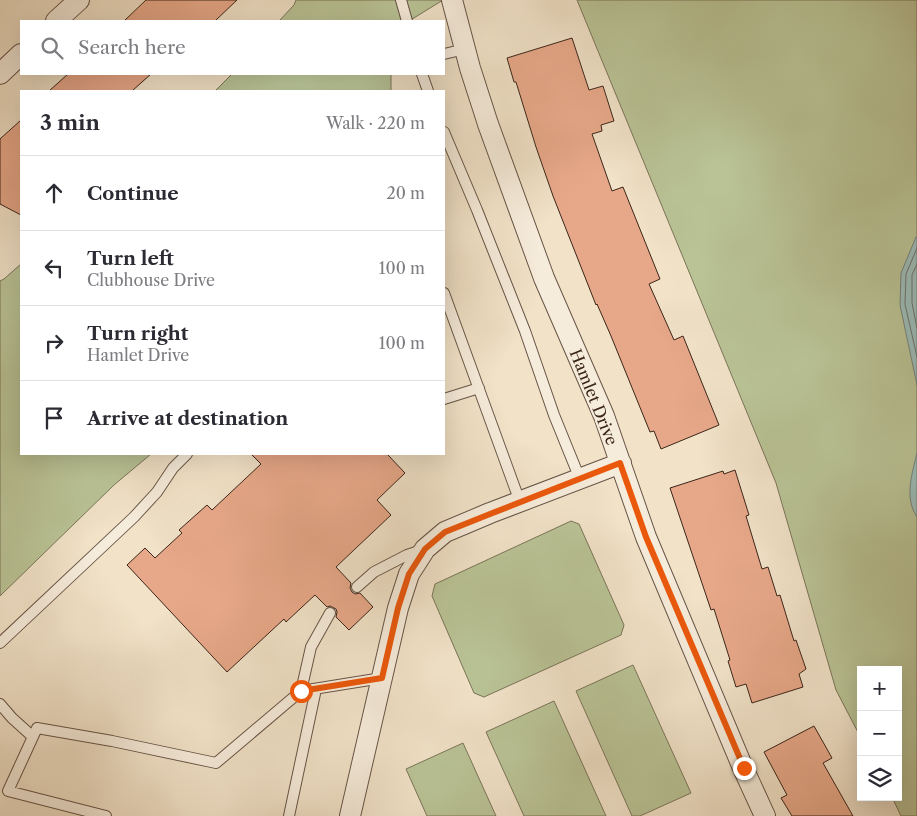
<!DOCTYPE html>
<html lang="en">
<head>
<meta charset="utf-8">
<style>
	body { margin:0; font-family:"Libre Caslon Text",serif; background:#f7f7f7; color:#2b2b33 }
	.controls { position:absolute; right:15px; bottom:15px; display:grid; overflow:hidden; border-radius:0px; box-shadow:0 5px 20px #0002 }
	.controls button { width:45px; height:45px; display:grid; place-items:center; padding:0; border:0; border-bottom:1px solid #e1e1e2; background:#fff; color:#2b2b33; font:25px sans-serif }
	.stop { position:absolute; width:15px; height:15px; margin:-11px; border:4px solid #ea580c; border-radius:50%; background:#fff }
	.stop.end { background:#ea580c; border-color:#fff; box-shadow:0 1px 5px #0008 }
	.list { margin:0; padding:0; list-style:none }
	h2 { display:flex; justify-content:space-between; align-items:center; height:65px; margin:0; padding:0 20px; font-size:21px }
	h2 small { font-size:16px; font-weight:400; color:#7c7c81 }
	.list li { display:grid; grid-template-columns:32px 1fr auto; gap:15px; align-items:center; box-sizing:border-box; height:75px; padding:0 20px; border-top:1px solid #e1e1e2 }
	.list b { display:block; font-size:19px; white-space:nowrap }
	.list p { margin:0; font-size:16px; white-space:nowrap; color:#7c7c81 }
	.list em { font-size:16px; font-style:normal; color:#7c7c81 }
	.icon { flex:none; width:28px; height:28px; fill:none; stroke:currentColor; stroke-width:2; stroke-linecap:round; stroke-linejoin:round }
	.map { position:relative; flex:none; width:917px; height:816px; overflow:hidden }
	.search { position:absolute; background:#fff; box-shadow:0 5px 20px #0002; left:20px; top:20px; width:425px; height:55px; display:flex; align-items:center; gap:12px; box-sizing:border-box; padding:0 18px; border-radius:0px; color:#7c7c81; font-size:19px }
	.panel { position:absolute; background:#fff; box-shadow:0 5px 20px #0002; left:20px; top:90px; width:425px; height:365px; border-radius:0px }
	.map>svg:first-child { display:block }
</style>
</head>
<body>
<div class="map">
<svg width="917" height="816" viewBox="0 0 917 816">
	<rect width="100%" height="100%" fill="#f1e2c8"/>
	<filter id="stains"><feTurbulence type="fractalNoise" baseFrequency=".004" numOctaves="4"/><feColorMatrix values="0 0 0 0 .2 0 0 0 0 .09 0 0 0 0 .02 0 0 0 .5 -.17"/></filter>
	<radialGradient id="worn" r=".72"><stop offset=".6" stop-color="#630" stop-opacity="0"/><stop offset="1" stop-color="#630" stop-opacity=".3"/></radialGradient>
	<path fill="#b9c396" stroke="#7a7458" d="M296 0H443L409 21H279L294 5Z
		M577 0H917V816H901L892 797H898V670H861V738L836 690 776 483Z
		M232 74H391V91H215Z
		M21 264V454H151L114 485 0 596V281L4 279Z
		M571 521 579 524 624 625 621 635 484 697 474 693 432 596 435 584Z
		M633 665 691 793 640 816H632L576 691Z
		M554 701 606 816H524L486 732Z
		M463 743 496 816H427L406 769Z"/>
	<path fill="#9bbdba" stroke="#75807a" d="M916 237H917V385L900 305 901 273Z
		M917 453V517C904 498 912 474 917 453Z"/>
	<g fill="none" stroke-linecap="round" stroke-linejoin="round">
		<path stroke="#6b716a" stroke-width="1" d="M917 248 906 274 905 304 917 357
			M917 264 912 275V303L917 328"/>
	</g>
	<path fill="#e7a889" stroke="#3b251a" d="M146 0H237L215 21H124Z
		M572 38 589 90 603 86 614 121 601 125 602 131 592 134 612 191 623 187 660 279 649 284 674 340 683 336 719 425 661 449 654 431 650 432 611 336 597 304 596 305 553 196 536 147 516 82H514L507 58Z
		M68 74H151L132 91H49Z
		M21 120V215L0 204V139Z
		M251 454H387L405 473 377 500 391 515 336 567 351 583 350 588 352 592 355 594 360 593 373 607 349 630 336 617 337 612 336 609 330 606 327 607 315 595 286 622 284 619 227 672 127 565 145 548 155 558 182 533 179 530 207 505 212 510 261 464Z
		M735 470 749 515 746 516 762 569 768 567 777 596 780 595 794 641 796 640 806 669 799 674 803 687 752 703 746 684 736 687 728 661 730 660 714 609 711 610 670 488 723 471 724 474Z
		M814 726 832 758 823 763 853 816H792L781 798 787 795 764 752Z"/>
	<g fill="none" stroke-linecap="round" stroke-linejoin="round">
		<g stroke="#685446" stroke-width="12">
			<path id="service" d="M401 0 407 21
				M444 54 465 49
				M422 74 428 91
				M444 132 477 210 525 331 554 415 580 479
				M444 293 520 502
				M444 399 479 388
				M357 587 374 572 407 555 422 550
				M0 643 134 517 157 492 173 468 187 454
				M301 691 311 647 330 613
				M0 704 12 718 33 737
				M106 816 8 791 37 728 112 741 216 763 301 691 382 678
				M289 816 316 689"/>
		</g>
		<g stroke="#685446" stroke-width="22">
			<path id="minor" d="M452 0 470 68 488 124 544 278 604 416 646 537 743 768 765 816
				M56 21 79 0
				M0 74 21 54
				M350 816 398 608 409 574 425 549 445 532 490 513 621 463"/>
		</g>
		<use href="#service" stroke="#f6ecdb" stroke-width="10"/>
		<use href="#minor" stroke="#f6ecdb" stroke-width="20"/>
	</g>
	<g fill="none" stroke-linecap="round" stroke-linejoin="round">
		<path stroke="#ea580c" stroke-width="6" d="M301 691 382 678 398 608 409 574 425 549 445 532 490 514 620 463 646 537 744 768"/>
	</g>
	<g text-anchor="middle" stroke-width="4" stroke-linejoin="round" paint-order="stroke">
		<g font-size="16" fill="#3b251a" stroke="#f6ecdb">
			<text transform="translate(594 397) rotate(68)" y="6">Hamlet Drive</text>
		</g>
	</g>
	<rect width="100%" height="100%" filter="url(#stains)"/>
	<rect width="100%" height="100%" fill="url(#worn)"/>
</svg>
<div class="controls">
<button>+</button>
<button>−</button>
<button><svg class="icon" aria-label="layers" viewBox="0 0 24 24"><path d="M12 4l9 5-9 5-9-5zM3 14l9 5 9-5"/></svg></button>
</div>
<div class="stop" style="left:301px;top:691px"></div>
<div class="stop end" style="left:744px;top:768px"></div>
<div class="search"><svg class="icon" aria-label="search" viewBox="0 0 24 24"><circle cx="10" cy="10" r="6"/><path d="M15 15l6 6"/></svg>Search here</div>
<section class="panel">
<h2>3 min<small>Walk · 220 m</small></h2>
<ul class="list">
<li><svg class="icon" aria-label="ahead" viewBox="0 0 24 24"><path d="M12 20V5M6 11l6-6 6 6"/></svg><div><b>Continue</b></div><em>20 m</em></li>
<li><svg class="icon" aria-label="left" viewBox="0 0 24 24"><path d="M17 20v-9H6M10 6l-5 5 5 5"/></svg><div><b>Turn left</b><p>Clubhouse Drive</p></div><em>100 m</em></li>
<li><svg class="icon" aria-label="right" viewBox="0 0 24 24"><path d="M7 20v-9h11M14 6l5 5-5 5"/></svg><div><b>Turn right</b><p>Hamlet Drive</p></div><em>100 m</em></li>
<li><svg class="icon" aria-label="arrive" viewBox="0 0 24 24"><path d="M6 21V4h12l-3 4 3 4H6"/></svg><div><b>Arrive at destination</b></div></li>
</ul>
</section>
</div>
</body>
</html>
